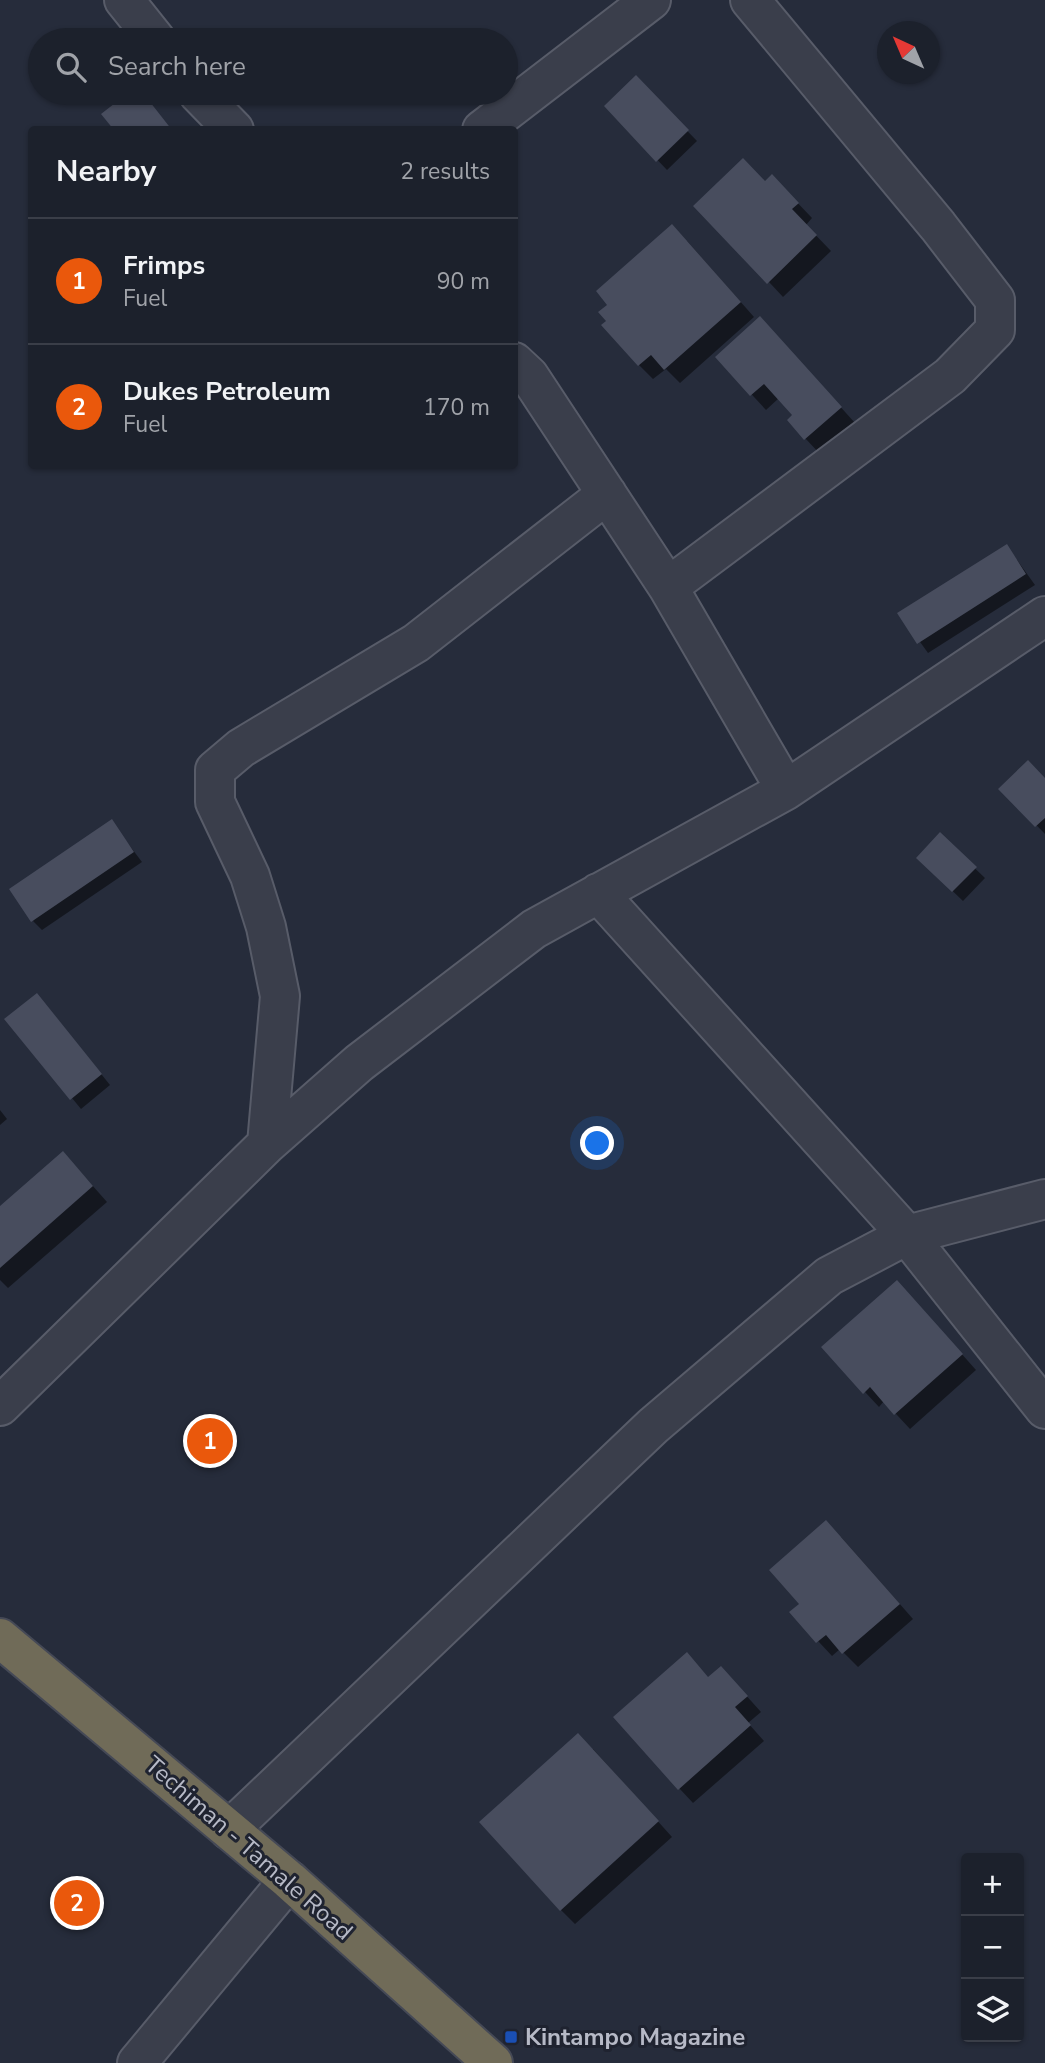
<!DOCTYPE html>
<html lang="en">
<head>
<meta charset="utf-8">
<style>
	body { margin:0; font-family:"Nunito Sans",sans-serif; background:#292e38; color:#f1f3f6 }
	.controls { position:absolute; right:21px; bottom:21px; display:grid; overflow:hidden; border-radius:7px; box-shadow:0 2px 5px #0004 }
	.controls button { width:63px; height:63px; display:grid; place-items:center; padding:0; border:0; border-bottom:2px solid #3a3e48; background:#1c212c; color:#f1f3f6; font:35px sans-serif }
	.compass { position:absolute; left:877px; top:21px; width:63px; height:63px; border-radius:50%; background:#1c212c; box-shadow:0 2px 5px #0004; rotate:316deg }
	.you { position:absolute; left:598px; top:1144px; width:24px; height:24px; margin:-18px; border:5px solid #fff; border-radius:50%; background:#1a73e8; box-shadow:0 0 0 10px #1a73e833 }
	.badge { display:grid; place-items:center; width:46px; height:46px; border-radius:50%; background:#ea580c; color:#fff; font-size:23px; font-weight:700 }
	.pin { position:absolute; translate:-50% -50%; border:4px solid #fff; box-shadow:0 2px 7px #0006 }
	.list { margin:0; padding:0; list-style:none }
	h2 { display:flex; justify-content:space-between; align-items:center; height:91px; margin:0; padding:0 28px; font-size:30px }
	h2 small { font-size:23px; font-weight:400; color:#a0a3a9 }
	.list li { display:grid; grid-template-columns:46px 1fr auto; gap:21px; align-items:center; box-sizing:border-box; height:126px; padding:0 28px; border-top:2px solid #3a3e48 }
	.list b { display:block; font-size:26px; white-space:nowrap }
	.list p { margin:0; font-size:23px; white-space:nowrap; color:#a0a3a9 }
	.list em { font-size:23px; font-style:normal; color:#a0a3a9 }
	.icon { flex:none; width:38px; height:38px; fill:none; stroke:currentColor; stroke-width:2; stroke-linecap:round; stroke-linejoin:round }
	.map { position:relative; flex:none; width:1045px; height:2063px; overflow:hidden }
	.search { position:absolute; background:#1c212c; box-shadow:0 2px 5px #0004; left:28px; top:28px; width:490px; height:77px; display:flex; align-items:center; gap:18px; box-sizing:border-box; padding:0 24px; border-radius:38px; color:#a0a3a9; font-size:26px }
	.panel { position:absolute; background:#1c212c; box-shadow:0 2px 5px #0004; left:28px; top:126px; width:490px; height:343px; border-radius:7px }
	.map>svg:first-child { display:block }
</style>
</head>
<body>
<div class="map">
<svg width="1045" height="2063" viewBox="0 0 1045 2063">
	<rect width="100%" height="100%" fill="#262c3b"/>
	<path fill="#0007" d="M636 78 697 141 667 170 606 106Z
		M772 176 812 218 806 225 831 251 783 297 769 282 765 183Z
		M687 241 754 317 680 383 666 369 653 379 639 365 609 322Z
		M774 333 855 423 820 454 789 421 794 416 779 398 766 410 717 357Z
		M1007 546 1035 585 928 653 900 614Z
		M1045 780V834L1001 789Z
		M111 821 142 862 42 930 33 921Z
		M940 835 985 878 963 901 918 858Z
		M46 1005 110 1085 81 1109 7 1019Z
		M0 1110 7 1119 0 1125Z
		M77 1168 107 1202 8 1288 0 1280V1209Z
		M911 1297 976 1370 910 1429 884 1401 879 1407 824 1348Z
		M841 1537 913 1619 858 1667 840 1649 832 1656 792 1613 801 1604Z
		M709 1679 735 1683 761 1712 748 1723 764 1741 693 1803 679 1788Z
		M593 1749 672 1837 575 1924 561 1910Z"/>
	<path fill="#484d5e" d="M636 75 689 130 656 162 604 106Z
		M128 93H143L172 130H114L101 114Z
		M743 158 765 181 772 174 799 203 792 209 817 235 767 284 693 206Z
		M672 224 741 302 664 370 651 355 638 366 601 325 606 321 598 312 607 305 596 291Z
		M760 316 842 407 804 440 787 420 792 415 764 384 750 396 715 357Z
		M1007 544 1026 574 917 644 897 613Z
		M1028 760 1045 778V818L1035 827 998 789Z
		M112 819 134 852 31 922 9 889Z
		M940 832 977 867 952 892 916 858Z
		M37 993 102 1074 70 1100 4 1019Z
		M63 1151 93 1186 0 1268V1206Z
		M897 1280 963 1354 894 1415 870 1387 863 1394 821 1347Z
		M826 1520 900 1604 842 1654 826 1635 816 1643 789 1612 799 1604 769 1570Z
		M687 1652 708 1677 721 1666 748 1696 735 1707 751 1725 678 1790 613 1717Z
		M578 1733 659 1821 560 1911 479 1822Z"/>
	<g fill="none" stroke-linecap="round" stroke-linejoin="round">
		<g stroke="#585c69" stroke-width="42">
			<path id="minor" d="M124 0 156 40
				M198 93 234 130
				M482 130 651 0
				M514 362 529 376 668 587 786 790
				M668 587 950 376 995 330V300L938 226 750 0
				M598 893 907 1235 1045 1409
				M267 1144 280 996 266 927 250 876 215 802V770L241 748 416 643 607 494
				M0 1406 267 1144 359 1063 534 929 786 790 1045 616
				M229 1830 653 1426 829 1276 907 1235 1045 1199
				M137 2063 289 1880"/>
		</g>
		<g stroke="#454956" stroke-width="42">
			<path id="highway" d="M0 1638 289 1880 493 2063"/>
		</g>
		<use href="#minor" stroke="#3a3e4b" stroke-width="38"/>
		<use href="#highway" stroke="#706b58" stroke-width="38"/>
	</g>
	<rect fill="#1a4fb4" stroke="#1f2330" stroke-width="2.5" x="504" y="2030" width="14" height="14" rx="3.5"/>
	<g text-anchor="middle" stroke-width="6" stroke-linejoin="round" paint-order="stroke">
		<g font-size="24" fill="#b6b9c6" stroke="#1f2330">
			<text transform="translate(249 1848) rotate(41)" y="8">Techiman - Tamale Road</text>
		</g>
		<g font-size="24" font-weight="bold" fill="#b6b9c6" stroke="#1f2330" text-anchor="start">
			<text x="525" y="2045">Kintampo Magazine</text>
		</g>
	</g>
</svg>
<div class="controls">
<button>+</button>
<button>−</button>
<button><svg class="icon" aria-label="layers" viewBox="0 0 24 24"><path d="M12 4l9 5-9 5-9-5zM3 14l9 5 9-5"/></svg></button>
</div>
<svg class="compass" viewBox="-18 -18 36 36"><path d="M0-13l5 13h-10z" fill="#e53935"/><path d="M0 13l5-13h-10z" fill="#a0a3a9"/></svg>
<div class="you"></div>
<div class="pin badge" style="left:210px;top:1441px">1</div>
<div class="pin badge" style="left:77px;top:1903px">2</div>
<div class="search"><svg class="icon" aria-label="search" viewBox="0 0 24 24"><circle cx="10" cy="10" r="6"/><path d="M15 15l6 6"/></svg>Search here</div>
<section class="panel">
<h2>Nearby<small>2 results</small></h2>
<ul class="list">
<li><span class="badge">1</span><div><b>Frimps</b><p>Fuel</p></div><em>90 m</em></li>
<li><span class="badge">2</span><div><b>Dukes Petroleum</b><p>Fuel</p></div><em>170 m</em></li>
</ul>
</section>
</div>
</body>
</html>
